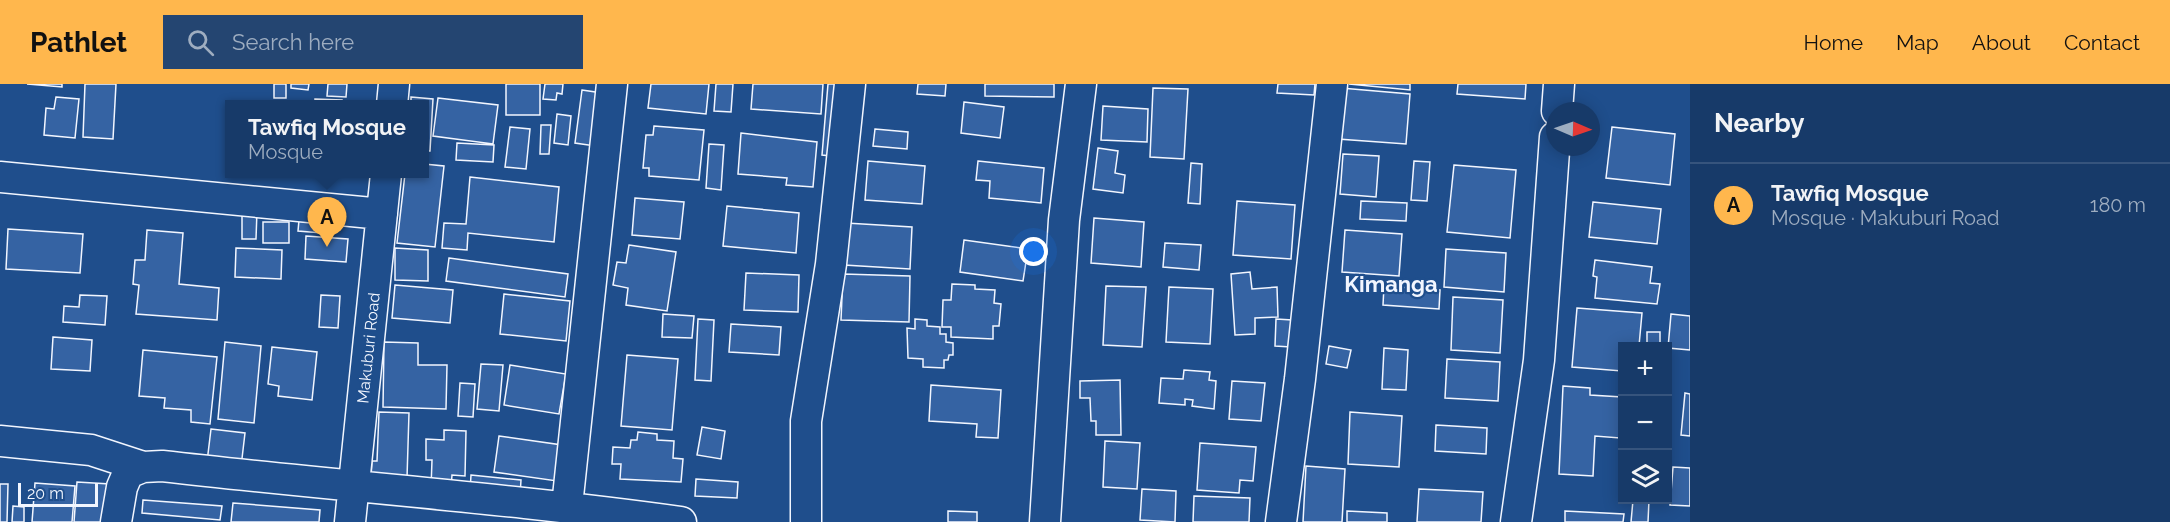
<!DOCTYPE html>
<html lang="en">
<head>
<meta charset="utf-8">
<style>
	body { margin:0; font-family:Raleway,sans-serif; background:#244571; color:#f1f3f6 }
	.controls { position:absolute; right:18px; bottom:18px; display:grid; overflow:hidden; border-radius:0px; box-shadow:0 3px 15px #0003 }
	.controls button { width:54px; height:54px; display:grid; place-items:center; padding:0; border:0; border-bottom:2px solid #36547d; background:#173a69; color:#f1f3f6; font:30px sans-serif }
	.compass { position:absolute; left:1546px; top:18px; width:54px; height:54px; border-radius:50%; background:#173a69; box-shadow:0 3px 15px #0003; rotate:92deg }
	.scale { position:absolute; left:18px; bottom:15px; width:80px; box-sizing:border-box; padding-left:6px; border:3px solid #f2f6ff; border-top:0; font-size:16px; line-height:21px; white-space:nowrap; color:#f2f6ff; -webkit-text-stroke:4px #1f4e8c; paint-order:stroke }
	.you { position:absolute; left:1034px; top:168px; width:21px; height:21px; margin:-15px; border:4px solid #fff; border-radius:50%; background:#1a73e8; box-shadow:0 0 0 9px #1a73e833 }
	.badge { display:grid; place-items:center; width:39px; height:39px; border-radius:50%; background:#ffb74d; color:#111; font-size:20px; font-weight:700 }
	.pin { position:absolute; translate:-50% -50px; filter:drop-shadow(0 2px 3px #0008) }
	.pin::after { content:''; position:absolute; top:32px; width:21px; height:18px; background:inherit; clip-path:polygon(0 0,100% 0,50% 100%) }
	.popup { position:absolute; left:225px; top:16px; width:204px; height:78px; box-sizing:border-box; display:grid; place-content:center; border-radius:0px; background:#173a69; filter:drop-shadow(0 2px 4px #0005); font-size:20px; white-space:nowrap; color:#9eadc0 }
	.popup b { font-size:22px; color:#f1f3f6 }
	.popup::after { content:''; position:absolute; left:50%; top:100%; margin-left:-12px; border:12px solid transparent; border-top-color:#173a69 }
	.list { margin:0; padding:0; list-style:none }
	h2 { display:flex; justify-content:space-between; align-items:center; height:78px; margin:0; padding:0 24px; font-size:26px }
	h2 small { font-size:20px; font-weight:400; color:#9eadc0 }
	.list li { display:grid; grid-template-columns:39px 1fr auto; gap:18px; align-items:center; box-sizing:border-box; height:84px; padding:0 24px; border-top:2px solid #36547d }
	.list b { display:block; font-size:22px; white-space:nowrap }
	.list p { margin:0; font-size:20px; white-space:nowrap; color:#9eadc0 }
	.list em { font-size:20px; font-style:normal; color:#9eadc0 }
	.icon { flex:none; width:33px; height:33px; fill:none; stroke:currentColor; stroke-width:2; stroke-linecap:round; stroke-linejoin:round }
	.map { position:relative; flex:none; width:1690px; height:438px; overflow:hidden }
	header { display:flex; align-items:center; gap:36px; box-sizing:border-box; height:84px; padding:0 30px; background:#ffb74d; color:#111 }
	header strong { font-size:28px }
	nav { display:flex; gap:33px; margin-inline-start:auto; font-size:21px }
	.search { width:420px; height:54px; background:#244571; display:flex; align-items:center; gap:15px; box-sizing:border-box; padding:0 21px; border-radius:0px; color:#9eadc0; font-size:22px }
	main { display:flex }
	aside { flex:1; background:#173a69 }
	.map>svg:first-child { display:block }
</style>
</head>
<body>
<header>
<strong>Pathlet</strong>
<div class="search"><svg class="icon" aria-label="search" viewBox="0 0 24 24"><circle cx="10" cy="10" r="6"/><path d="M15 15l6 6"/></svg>Search here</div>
<nav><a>Home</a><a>Map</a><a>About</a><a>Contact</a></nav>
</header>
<main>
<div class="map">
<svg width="1690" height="438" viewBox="0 0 1690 438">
	<rect width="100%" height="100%" fill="#1f4e8c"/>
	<path fill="#3563a3" stroke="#f2f6ff" stroke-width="1.5" d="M27 0H62V3Z
		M85 0H116L113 55 83 53Z
		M274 0H286V14H274Z
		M291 0H309L308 6 291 4Z
		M328 0H347L346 13 327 12Z
		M506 0H540V31H506Z
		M545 0H563L562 10 557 9 556 16 543 15Z
		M651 0H709L706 30 648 24Z
		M716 0H733L731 28 714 27Z
		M753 0H823L821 30 751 25Z
		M828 0H846L841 73 822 71Z
		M918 0H946L945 12 917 10Z
		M985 0H1054V13L985 12Z
		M1278 0H1315L1314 11 1277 9Z
		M1349 0H1410V6Z
		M1458 0H1526L1525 15 1457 10Z
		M1153 4 1188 5 1184 75 1150 73Z
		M1341 4 1410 10 1406 60 1338 55Z
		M582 6 602 9 595 62 575 59Z
		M56 13 79 15 75 54 44 51 46 24 54 25Z
		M411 13 433 15 430 67H424V21H411Z
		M438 14 498 21 493 60 433 52Z
		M315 15 342 16V21H315Z
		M964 18 1004 23 1000 54 961 49Z
		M1103 22 1148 25 1147 58 1101 56Z
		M557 30 571 32 568 61 554 59Z
		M541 41H551L549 70H540Z
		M654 42 704 46 699 96 649 92V84H643L646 51H653Z
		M510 43 530 45 526 85 505 83Z
		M1612 43 1675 50 1670 101 1606 94Z
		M875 45 908 48 907 65 873 62Z
		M741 49 817 58 813 103 786 101 787 94 738 90Z
		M457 59 494 61 493 78 456 76Z
		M709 60 724 61 721 106 706 104Z
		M1098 64 1118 67 1115 89 1125 91 1123 109 1093 105Z
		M1343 70 1379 72 1376 113 1340 110Z
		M868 77 925 82 922 120 865 116Z
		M978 77 1044 84 1041 119 989 114 990 97 976 96Z
		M1414 77 1430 78 1427 117 1411 116Z
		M1191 79 1202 80 1200 120 1188 119Z
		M424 80 444 82 435 163 397 159 405 90H424Z
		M1454 81 1516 86 1510 154 1447 148Z
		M268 90H349V92Z
		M470 93 559 103 554 158 468 149 467 166 442 164 444 139 466 140Z
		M635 114 684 118 680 155 632 151Z
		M1237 117 1295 121 1291 175 1233 171Z
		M1361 117 1407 119 1406 137 1360 135Z
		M1593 118 1661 125 1657 160 1589 153Z
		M727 122 799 129 796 169 723 162Z
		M300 125 324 127 322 149 298 147Z
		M242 127H257L256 155H242Z
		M1094 134 1144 138 1141 183 1091 179Z
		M263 138H289V159H263Z
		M846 139 912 143 910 185 844 181Z
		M8 145 83 150 80 189 6 185Z
		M147 146 183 149 179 200 219 204 217 236 136 230 139 201 133 200 135 176H145Z
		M1345 146 1402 150 1399 192 1342 188Z
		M306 152 348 155 346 178 305 175Z
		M964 156 1028 165 1023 197 960 188Z
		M1165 159 1201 161 1199 186 1163 183Z
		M629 161 676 168 667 227 626 221 628 204 613 201 617 178 626 179Z
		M236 164 282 166 281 195 235 193Z
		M395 164 428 166V197L395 196Z
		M1446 165 1506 169 1504 208 1444 203Z
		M449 174 568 190 565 213 446 197Z
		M1595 176 1652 183 1650 199 1660 200 1657 220 1595 214 1597 193 1593 192Z
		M1250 188 1252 205 1277 203 1278 233 1255 234V250L1235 251 1231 190Z
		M746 189 799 191 798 228 744 226Z
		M843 190 910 192 909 238 841 236Z
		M952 200 975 201V205L995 206 994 219 1001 220 999 242H993V255L951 253V243H942L943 216H951Z
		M395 201 453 206 450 239 392 234Z
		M1106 202 1146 203 1142 263 1103 261Z
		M1384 202 1440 206 1439 225 1383 221Z
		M1169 203 1213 205 1210 260 1166 258Z
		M504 210 570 217 566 257 500 250Z
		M80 211 107 212 105 241 63 238 64 222 79 223Z
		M321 211 340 212 338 244 319 243Z
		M1453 213 1503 216 1500 269 1451 266Z
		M1577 224 1642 229 1639 262H1622V287L1572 283Z
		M663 230 694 232 692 254 662 253Z
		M1671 230 1690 232V266L1668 264Z
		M698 235 714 236 711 297 695 296Z
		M915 235 927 236V242L940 243V250H946V258L953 259V271H949L948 276H944V284L923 283V275L908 274 907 244 915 245Z
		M1276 235 1292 236 1291 263 1275 262Z
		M731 240 781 243 779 271 729 268Z
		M1647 248H1660V262H1647Z
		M53 253 92 256 90 287 51 285Z
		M225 258 261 262 254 339 218 335Z
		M384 258 418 259V281H447L446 325 383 323Z
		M1329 262 1351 266 1347 284 1326 280Z
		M272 263 317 268 312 316 278 312 279 302 268 300Z
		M1384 264 1408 266 1406 306 1382 305Z
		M143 266 217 273 210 340 191 338V326L164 324 165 314 139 312Z
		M627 271 678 275 672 346 621 342Z
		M1447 275 1500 278 1498 317 1445 314Z
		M481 280 503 281 499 327 477 325Z
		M510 281 566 290 559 330 504 321Z
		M1184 286 1210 288 1209 296 1216 297 1214 325 1192 322 1193 316 1185 315V321L1159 319 1161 294 1183 295Z
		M1668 295 1671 296 1669 338H1668Z
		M1120 296 1121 351H1096V337H1091L1090 314H1080V297Z
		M1232 297 1265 299 1261 337 1229 335Z
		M460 299 475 300 473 333 458 332Z
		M931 301 1001 306 998 354 976 353 977 340 929 337Z
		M1563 302 1590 304V311L1622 313 1620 354 1595 352 1593 392 1559 390Z
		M1685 309 1690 310V352L1681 351Z
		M379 328 409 329 407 394 371 393 372 377H377Z
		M1350 328 1402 332 1399 383 1348 380Z
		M1436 341 1487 344 1486 370 1435 367Z
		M702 343 725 347 721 375 697 371Z
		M211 345 245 349 241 383 207 378Z
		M444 346 466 347 465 392 452 391 451 404H431L432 376H426V355L444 356Z
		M638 348 657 350V356L674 357 673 374 683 375 681 398 620 395 621 380H612L613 363 630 364 631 356H637Z
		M499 352 562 361 557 397 494 388Z
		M1105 357 1140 359 1137 405 1103 403Z
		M1200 359 1256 363 1253 397 1240 396 1239 409 1197 406Z
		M1306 382 1345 385 1342 438H1303Z
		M1673 383 1690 384V422L1670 421Z
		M471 391 521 396 520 412 470 407Z
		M696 395 738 398 737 414 695 412Z
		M77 398 110 400 107 438H74Z
		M35 399 75 402 72 438H32Z
		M0 400H8L7 438H0Z
		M1142 405 1176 407 1175 438 1140 436Z
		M1419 405 1483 408 1481 438H1417Z
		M1194 412 1250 414 1249 438H1193Z
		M143 416 222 422 220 436 142 429Z
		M1633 416H1649L1648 438H1631Z
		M233 419 320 426 319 438H231Z
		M13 422 24 423V438H12Z
		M948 427 977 428V438H948Z
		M1347 427 1387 429V438H1347Z
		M1565 427 1624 430 1623 438H1565Z"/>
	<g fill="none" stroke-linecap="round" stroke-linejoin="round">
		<g stroke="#f2f6ff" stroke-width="33">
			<path id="minor" d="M392 21 394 0
				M1557 27 1559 0
				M0 93 382 130
				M0 357 91 366 143 383
				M567 422 612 0
				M116 438 122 403 128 389 143 383 162 382C335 402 508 414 681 438
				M350 438 386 90
				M806 438V337L831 180 850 0
				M1045 438 1064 136 1081 0
				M1281 438 1300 295 1332 0
				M1516 438 1539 276 1555 53"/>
		</g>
		<use href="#minor" stroke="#1f4e8c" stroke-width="30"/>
	</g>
	<g text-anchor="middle" stroke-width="4.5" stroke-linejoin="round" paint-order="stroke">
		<g font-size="16" fill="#f2f6ff" stroke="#1f4e8c">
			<text transform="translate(368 264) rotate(-84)" y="6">Makuburi Road</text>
		</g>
		<g font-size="22" font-weight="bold" fill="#f2f6ff" stroke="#1f4e8c">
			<text x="1391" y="208">Kimanga</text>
		</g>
	</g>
</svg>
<div class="controls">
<button>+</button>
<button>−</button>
<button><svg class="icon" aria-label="layers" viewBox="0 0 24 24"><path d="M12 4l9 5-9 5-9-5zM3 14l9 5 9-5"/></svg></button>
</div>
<svg class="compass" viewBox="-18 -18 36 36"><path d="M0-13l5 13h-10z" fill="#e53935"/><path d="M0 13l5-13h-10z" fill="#9eadc0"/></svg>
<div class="scale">20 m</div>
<div class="you"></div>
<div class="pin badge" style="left:327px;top:163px">A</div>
<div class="popup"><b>Tawfiq Mosque</b>Mosque</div>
</div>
<aside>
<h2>Nearby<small></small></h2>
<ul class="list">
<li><span class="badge">A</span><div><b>Tawfiq Mosque</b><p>Mosque · Makuburi Road</p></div><em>180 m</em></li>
</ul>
</aside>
</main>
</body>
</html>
